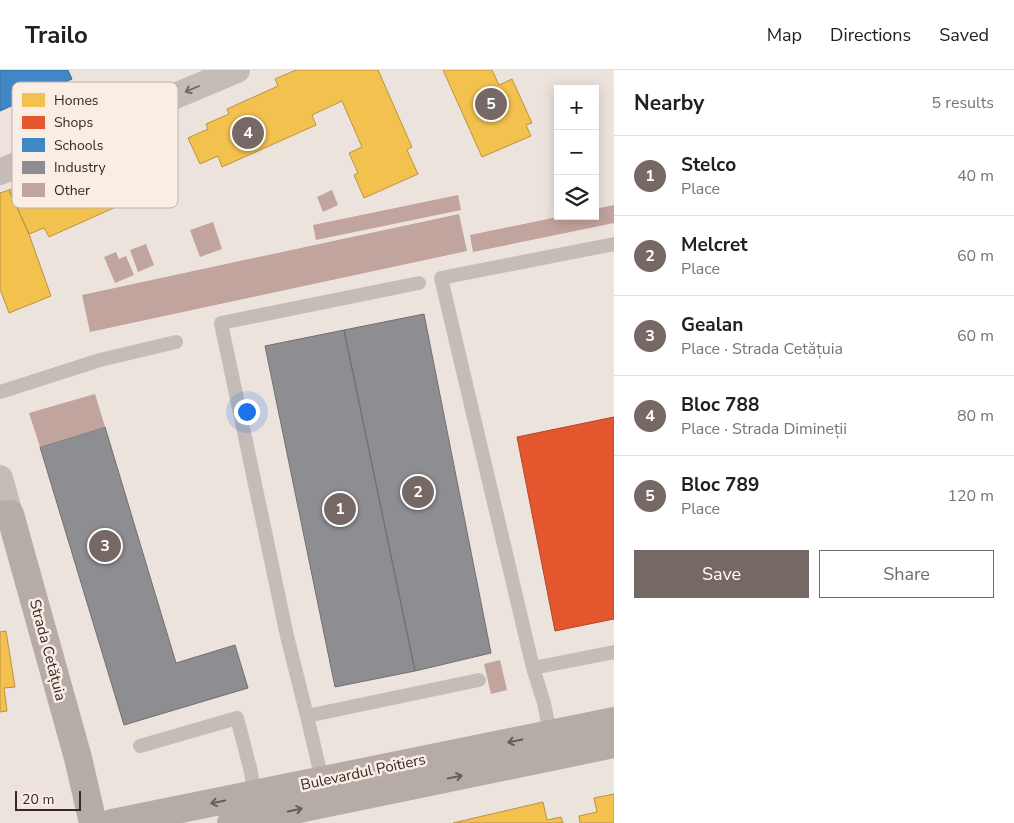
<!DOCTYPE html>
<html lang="en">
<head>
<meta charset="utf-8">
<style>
	body { margin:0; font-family:"Nunito Sans",sans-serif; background:#f2f2f2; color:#202124 }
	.controls { position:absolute; right:15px; top:15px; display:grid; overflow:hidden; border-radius:0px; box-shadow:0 2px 12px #0003 }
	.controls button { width:45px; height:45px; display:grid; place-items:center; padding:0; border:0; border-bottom:1px solid #e0e0e0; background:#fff; color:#202124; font:25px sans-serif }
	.scale { position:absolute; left:15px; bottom:12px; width:66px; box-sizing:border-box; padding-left:5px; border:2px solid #362825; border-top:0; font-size:14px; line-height:18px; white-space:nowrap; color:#362825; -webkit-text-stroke:4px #faede4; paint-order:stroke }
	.you { position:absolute; left:246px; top:341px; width:18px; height:18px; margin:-12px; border:4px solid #fff; border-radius:50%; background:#1a73e8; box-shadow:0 0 0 8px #1a73e833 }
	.badge { display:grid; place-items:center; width:32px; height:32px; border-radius:50%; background:#766965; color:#fff; font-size:16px; font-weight:700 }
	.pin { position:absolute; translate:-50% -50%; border:2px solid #fff; box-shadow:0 1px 5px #0006 }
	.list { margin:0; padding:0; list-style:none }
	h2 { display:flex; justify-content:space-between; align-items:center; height:65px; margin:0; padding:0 20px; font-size:21px }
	h2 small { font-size:16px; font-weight:400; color:#757577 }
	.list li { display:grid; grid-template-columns:32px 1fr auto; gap:15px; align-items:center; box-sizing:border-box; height:80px; padding:0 20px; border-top:1px solid #e0e0e0 }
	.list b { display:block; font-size:19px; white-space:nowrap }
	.list p { margin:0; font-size:16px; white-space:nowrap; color:#757577 }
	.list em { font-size:16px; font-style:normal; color:#757577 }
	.actions { display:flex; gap:10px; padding:15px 20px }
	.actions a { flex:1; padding:11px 0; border:1px solid #766965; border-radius:0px; text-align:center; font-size:18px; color:#766965 }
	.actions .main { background:#766965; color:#fff }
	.icon { flex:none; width:28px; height:28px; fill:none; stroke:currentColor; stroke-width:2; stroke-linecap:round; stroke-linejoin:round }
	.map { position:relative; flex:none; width:614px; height:753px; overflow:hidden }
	header { display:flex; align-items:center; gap:30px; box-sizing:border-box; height:70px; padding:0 25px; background:#fff; border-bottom:1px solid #e0e0e0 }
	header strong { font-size:24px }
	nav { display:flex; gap:28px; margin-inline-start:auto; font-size:18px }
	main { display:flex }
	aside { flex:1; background:#fff }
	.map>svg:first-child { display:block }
</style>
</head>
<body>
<header>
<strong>Trailo</strong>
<nav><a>Map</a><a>Directions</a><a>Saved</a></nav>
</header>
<main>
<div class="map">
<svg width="614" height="753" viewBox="0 0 614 753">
	<rect width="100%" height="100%" fill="#ede3dd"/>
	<path fill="#f2c14e" stroke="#ba9342" d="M296 0H378L412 77 407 80 418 104 364 128 354 105 358 103 349 83 362 77 342 31 312 45 316 55 222 97 218 86 200 94 188 68 208 59 206 54 229 44 227 39 278 16 275 9Z
		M443 0H492L499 15 512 9 532 53 526 55 531 66 482 87Z
		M132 65 154 113 135 122 138 127 49 167 44 158 29 164 9 120 38 107 42 115 96 91 92 82Z
		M9 120 29 164 51 226 9 243 0 219V123Z
		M6 561 15 617 4 618 7 641 0 642V562Z
		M614 724V753H580L579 746 597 742 594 728Z
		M543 732 547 750 561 747 563 753H453Z"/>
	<path fill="#e4572e" stroke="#b0492b" d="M614 347V549L555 561 517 367Z"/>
	<path fill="#3f88c5" stroke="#3c6b95" d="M0 0H68L72 9 0 41Z"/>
	<path fill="#8d8d92" stroke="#736f71" d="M424 244 491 583 415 601 344 260Z
		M344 260 415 601 335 617 265 276Z
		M105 357 176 593 235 575 248 618 124 655 40 377Z"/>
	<path fill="#c2a49e" d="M332 120 338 135 323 142 317 127Z
		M458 125 461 140 316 170 313 155Z
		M614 135V153L473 182 470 165 562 146H595V139Z
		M459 144 467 181 90 262 82 225Z
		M213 152 222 179 200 187 190 160Z
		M146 174 154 195 138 202 130 180Z
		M116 182 119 189 126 186 134 205 115 213 104 187Z
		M95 324 105 357 40 377 29 343Z
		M500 590 507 620 491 624 484 594Z"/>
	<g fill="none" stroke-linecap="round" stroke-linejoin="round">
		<path stroke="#c5bcb7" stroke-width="14" d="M0 322 100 290 176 272
			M533 598 614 582
			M307 646 479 610
			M551 668 544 633 533 598 441 208 614 174
			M140 676 237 648 250 698 256 729
			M323 714 307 646 287 566 221 253 419 213"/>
		<path stroke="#c5bcb7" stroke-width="26" d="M0 102 149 37 237 0
			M0 408 10 444"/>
		<path stroke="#b6aca7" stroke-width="28" d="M0 445 10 444 78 688 93 753
			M112 753 614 651
			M231 753 614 674"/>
	</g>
	<defs><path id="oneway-shaft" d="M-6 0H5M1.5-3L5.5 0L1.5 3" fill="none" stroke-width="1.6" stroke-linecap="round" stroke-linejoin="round" transform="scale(1.25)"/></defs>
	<use stroke="#766b67" href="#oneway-shaft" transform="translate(192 19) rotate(157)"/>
	<g stroke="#695d59">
		<use href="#oneway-shaft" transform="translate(515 671) rotate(168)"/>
		<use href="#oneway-shaft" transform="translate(455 707) rotate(-12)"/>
		<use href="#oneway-shaft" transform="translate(218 732) rotate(168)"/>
		<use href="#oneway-shaft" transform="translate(295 740) rotate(-12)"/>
	</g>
	<g text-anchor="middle" stroke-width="5" stroke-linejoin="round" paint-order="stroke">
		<g font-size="15" fill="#362825" stroke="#faede4">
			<text transform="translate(48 580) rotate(75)" y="5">Strada Cetățuia</text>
			<text transform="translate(363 702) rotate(-12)" y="5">Bulevardul Poitiers</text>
		</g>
	</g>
	<rect x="12" y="12" width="166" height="126" rx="8" fill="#faede4" stroke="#bfb2ab" stroke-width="1"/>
	<rect x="22" y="23" width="23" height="14" fill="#f2c14e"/>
	<rect x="22" y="46" width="23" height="13" fill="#e4572e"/>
	<rect x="22" y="68" width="23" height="14" fill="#3f88c5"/>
	<rect x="22" y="91" width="23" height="13" fill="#8d8d92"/>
	<rect x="22" y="113" width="23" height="14" fill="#c2a49e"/>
	<g font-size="14" fill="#362825">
		<text x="54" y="35">Homes</text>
		<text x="54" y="57">Shops</text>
		<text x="54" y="80">Schools</text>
		<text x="54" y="102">Industry</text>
		<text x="54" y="125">Other</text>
	</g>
</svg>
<div class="controls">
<button>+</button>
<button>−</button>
<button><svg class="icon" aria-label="layers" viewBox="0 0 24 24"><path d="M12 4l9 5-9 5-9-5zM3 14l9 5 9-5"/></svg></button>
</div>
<div class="scale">20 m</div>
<div class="you"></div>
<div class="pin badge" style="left:340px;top:439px">1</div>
<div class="pin badge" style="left:418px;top:422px">2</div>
<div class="pin badge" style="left:105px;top:476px">3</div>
<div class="pin badge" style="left:248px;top:63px">4</div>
<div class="pin badge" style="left:491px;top:34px">5</div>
</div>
<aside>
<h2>Nearby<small>5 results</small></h2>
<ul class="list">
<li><span class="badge">1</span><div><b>Stelco</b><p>Place</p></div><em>40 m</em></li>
<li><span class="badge">2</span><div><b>Melcret</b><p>Place</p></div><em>60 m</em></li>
<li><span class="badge">3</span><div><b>Gealan</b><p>Place · Strada Cetățuia</p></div><em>60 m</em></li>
<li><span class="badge">4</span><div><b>Bloc 788</b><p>Place · Strada Dimineții</p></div><em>80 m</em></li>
<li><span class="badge">5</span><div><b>Bloc 789</b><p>Place</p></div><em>120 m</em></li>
</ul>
<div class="actions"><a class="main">Save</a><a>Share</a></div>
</aside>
</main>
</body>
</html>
